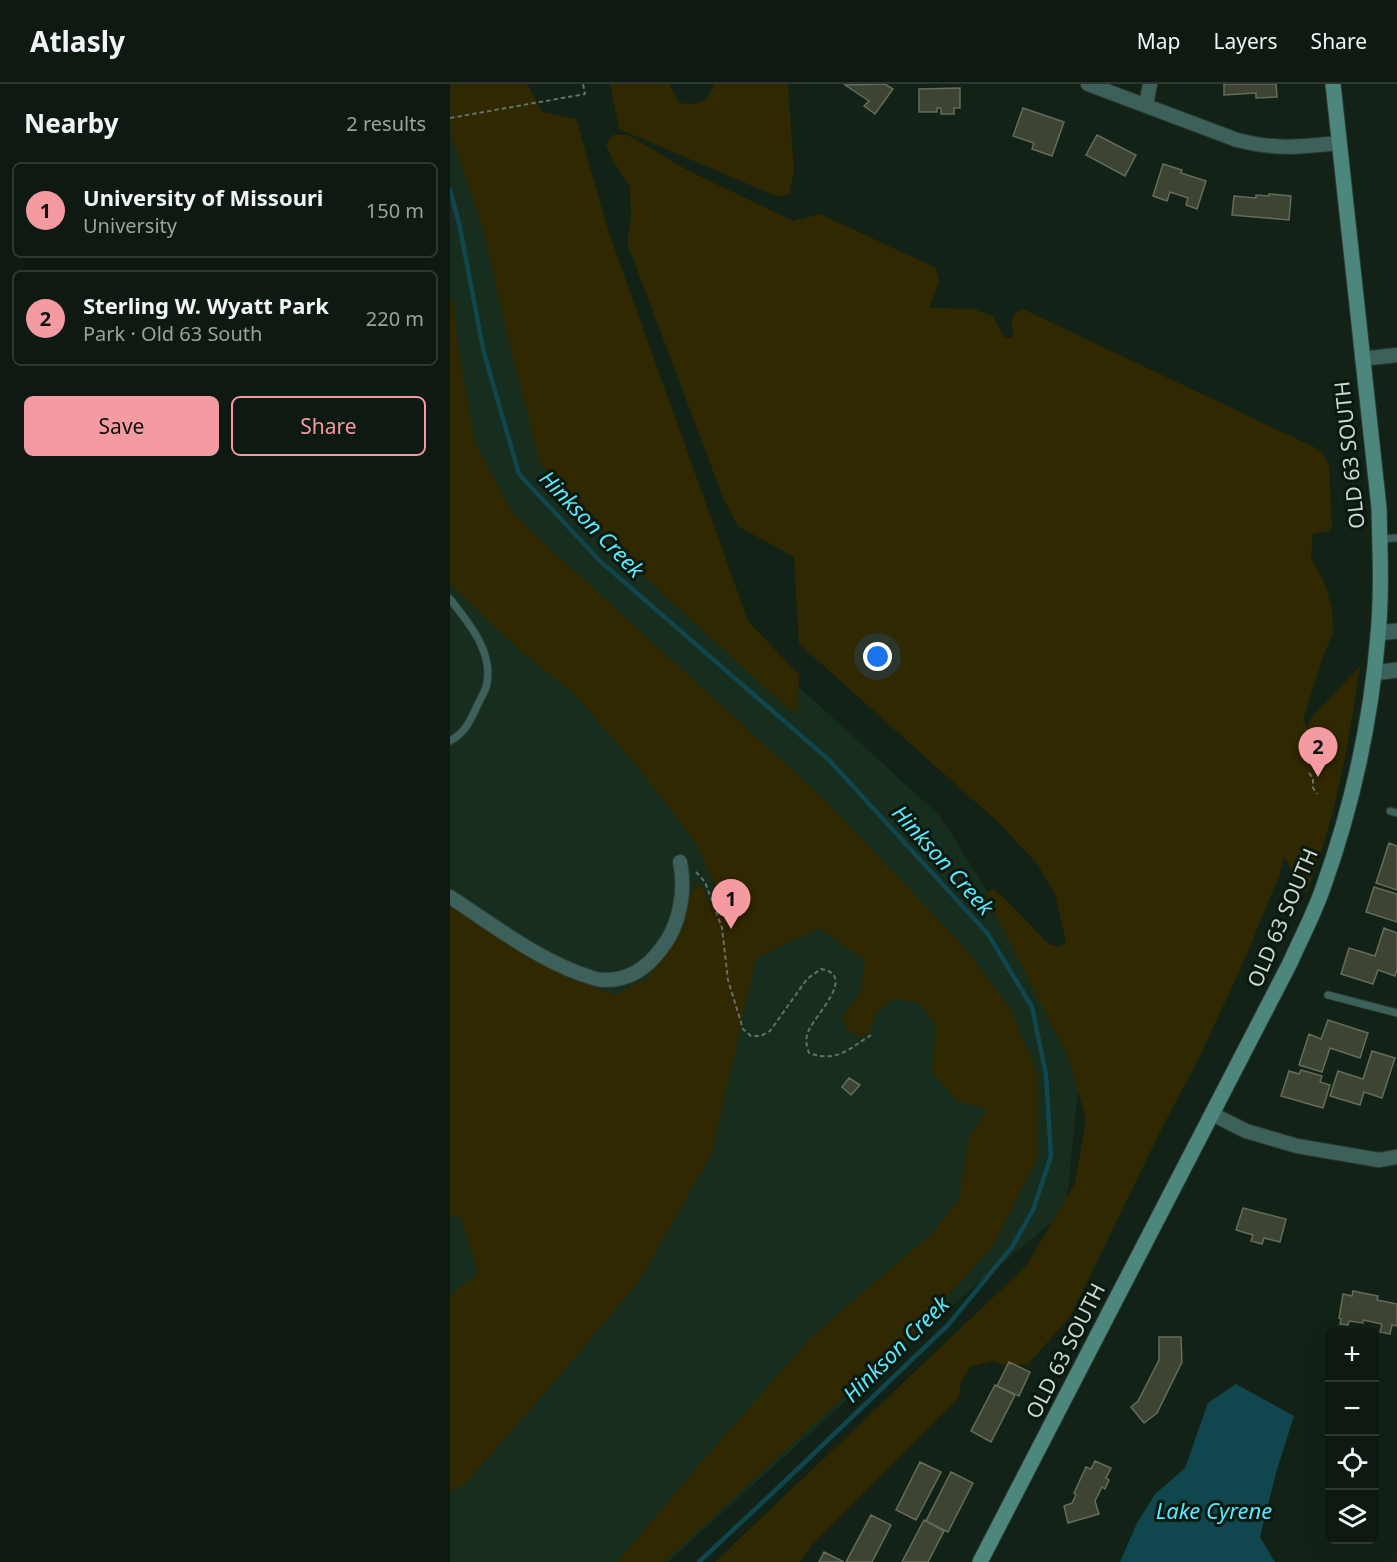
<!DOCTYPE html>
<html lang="en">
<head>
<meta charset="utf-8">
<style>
	body { margin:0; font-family:"Noto Sans",sans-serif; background:#1c271f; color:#f1f3f6 }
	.controls { position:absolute; right:18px; bottom:18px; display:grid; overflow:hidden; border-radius:9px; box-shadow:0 6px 24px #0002 }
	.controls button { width:54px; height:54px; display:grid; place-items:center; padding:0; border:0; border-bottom:2px solid #2e3831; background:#0e1a11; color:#f1f3f6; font:30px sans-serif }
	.you { position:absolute; left:428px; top:573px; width:21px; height:21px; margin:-15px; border:4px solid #fff; border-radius:50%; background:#1a73e8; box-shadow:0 0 0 9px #1a73e833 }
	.badge { display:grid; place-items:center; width:39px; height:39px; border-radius:50%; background:#f49aa1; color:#111; font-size:20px; font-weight:700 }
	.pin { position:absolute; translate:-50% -50px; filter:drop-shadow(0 2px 3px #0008) }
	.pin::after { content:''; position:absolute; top:32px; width:21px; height:18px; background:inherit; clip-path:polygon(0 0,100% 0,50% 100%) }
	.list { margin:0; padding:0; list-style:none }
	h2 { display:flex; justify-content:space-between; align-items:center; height:78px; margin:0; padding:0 24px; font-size:26px }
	h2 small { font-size:20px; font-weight:400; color:#9ba19f }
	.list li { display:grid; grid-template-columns:39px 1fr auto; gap:18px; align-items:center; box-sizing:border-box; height:96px; margin:0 12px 12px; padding:0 12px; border:2px solid #2e3831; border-radius:9px }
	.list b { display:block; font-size:22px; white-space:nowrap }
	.list p { margin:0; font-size:20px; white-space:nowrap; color:#9ba19f }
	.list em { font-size:20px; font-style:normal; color:#9ba19f }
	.actions { display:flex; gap:12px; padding:18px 24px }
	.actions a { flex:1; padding:14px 0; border:2px solid #f49aa1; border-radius:9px; text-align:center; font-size:21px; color:#f49aa1 }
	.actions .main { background:#f49aa1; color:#111 }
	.icon { flex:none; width:33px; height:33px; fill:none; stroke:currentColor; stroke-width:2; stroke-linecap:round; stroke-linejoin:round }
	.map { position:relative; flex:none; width:947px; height:1478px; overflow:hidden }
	header { display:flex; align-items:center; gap:36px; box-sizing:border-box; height:84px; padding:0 30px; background:#0e1a11; border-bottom:2px solid #2e3831 }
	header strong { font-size:28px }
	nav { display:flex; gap:33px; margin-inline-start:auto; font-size:21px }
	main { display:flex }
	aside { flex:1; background:#0e1a11 }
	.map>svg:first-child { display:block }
</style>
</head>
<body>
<header>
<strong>Atlasly</strong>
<nav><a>Map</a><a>Layers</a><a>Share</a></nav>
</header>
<main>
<aside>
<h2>Nearby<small>2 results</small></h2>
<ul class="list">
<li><span class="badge">1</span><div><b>University of Missouri</b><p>University</p></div><em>150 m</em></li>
<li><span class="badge">2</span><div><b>Sterling W. Wyatt Park</b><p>Park · Old 63 South</p></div><em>220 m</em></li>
</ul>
<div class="actions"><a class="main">Save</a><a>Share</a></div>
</aside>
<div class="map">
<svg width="947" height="1478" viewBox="0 0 947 1478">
	<rect width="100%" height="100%" fill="#122217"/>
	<path fill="#172d1e" d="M0 0H37L96 371 490 732 633 958 616 1126 492 1230 218 1478H0Z"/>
	<path fill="#302800" d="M0 0H77L92 28 126 35 159 149 298 537 349 591 347 629 339 626 200 498 90 380 59 258 33 145 1 51Z
		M160 0H219L229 19C248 21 257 20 264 0H338L344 88 339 110 328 113 169 45Z
		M162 51H178L237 86 343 137 370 130 486 184 489 197 479 224 523 225 543 232 554 253 561 254 564 249 561 240 563 231 573 225 870 366 879 380 882 443 878 448 863 449 861 474 875 500 882 525 883 549 874 570 853 636 857 644 861 634 910 582C898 662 886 735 856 810L834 773 829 792 794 877 750 972 712 1044 620 1233 578 1280 553 1282 543 1277 520 1283 511 1299 509 1313 361 1462 350 1478H265L576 1182 625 1099 636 1035 618 973 535 810 543 805 552 812 599 860 609 863 616 858 605 811 588 781 550 740 349 560 344 473 288 442 274 416 177 159 181 134 180 103 163 77 156 61Z
		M0 213 3 219 9 267 25 359 63 429 100 465 375 716 513 862 560 924 587 989V1075L544 1160 476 1237 214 1478H167L247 1383 362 1252 484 1148 509 1114 519 1054 537 1025 507 1017 482 988 486 943 471 920 444 914 428 927 420 947 410 954 397 946 392 932 410 911 415 877 369 844 306 874 262 1069 189 1197 100 1303 14 1401 0 1408V1211L28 1189 10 1132 0 1133V817L117 893 165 911 197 894 227 852 242 806 249 798 259 817 265 802 245 758 186 681 124 610 69 566 0 500Z"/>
	<path fill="#10464e" d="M786 1300 844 1332 826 1389 810 1453 825 1478H670L687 1439 705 1410 735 1384 758 1319Z"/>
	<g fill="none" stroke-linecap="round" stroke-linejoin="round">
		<path stroke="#10464e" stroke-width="4.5" d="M0 106 9 139 34 269 69 390 150 477 379 676 538 850 582 923 596 991 601 1072 583 1126 562 1163 498 1241 333 1399 249 1478"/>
	</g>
	<path fill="#3d4433" stroke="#646c5a" stroke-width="1.5" d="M435 0 443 5 425 30 414 22 419 17 395 1Z
		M774 0H826L827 13 806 14V9L774 11Z
		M510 4V24H504V30H491V24H487V28H469V5Z
		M573 24 614 38 602 72 582 65 584 59 563 52Z
		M647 51 686 71 675 92 636 71Z
		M713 80 732 86 731 89 756 97 747 125 736 121 738 114 720 108 717 117 703 112Z
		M819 110 841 112 839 136 782 131 784 112 806 114V111L819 112Z
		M939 759 947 762V806L926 799Z
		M924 803 947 810V838L916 828Z
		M934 844 947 849V886L945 892 928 886 923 900 891 890 899 864 925 872Z
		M878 936 918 949 910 974 880 964 872 988 849 981 859 950 871 955Z
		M922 967 945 974 932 1014 914 1008 910 1021 880 1012 888 987 913 995Z
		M851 986 872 992 870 998 880 1001 873 1024 831 1012 839 987 849 990Z
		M399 994 410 1001 401 1011 392 1003Z
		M793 1124 836 1135 830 1158 814 1154 812 1160 801 1157 803 1151 786 1146Z
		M903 1207 928 1212 927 1216 947 1220V1242L942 1241 940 1250 930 1248 932 1240 913 1236V1239L899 1237 898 1241 890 1240 891 1235 889 1234 893 1210 902 1212Z
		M709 1253H731L732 1278 707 1329 694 1339 681 1323 688 1317 709 1276Z
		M559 1278 580 1288 569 1312 547 1302Z
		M545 1301 565 1311 541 1358 521 1347Z
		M645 1377 661 1384 656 1394 659 1396 655 1405 652 1403 645 1417 649 1430 618 1439 614 1422 622 1419 626 1411 624 1409 636 1383 641 1385Z
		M470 1378 491 1388 466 1436 446 1426Z
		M501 1388 523 1399 498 1448 476 1437Z
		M421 1431 441 1441 422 1478H396Z
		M474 1436 494 1447 478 1478H452Z
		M374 1468 394 1478H369Z"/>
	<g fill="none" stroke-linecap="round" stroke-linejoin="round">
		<g stroke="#2c3c31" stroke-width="9">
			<path id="service" d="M929 455 947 454
				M0 515C18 538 43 567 37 599 36 606 31 614 28 620 20 637 16 648 0 657
				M940 727 947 729
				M878 911 947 929"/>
		</g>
		<g stroke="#2c3c31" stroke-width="16">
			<path id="minor" d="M638 0 787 56C827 66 848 63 888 59
				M696 21 700 0
				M912 275 947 271
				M0 813C42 840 84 873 131 890 138 892 146 896 153 896 178 897 197 884 211 865 230 842 236 806 230 778
				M762 1030 796 1047 847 1062 929 1076 947 1073"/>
		</g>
		<g stroke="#2c3c31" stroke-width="17">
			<path id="tertiary" d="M928 549 947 547
				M924 589 947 586"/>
		</g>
		<g stroke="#2c3c31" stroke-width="17">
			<path id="secondary" d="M530 1478 840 879C851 854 864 830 873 804 902 723 921 637 928 551 932 509 930 466 929 424L883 0"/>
		</g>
		<path stroke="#647167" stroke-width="2" stroke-dasharray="4.5 3" stroke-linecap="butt" d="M0 34 135 10 133 0
			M859 689 863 694V704L867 710
			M246 788 255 798 272 844 278 896 293 945 301 952H311L320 947 357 895 371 885C407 891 366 930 359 946 355 954 356 961 359 969 386 979 399 965 421 951"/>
		<use href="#service" stroke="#3e605a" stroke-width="7"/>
		<use href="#minor" stroke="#3e605a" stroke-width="14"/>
		<use href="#tertiary" stroke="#3e605a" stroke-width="15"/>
		<use href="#secondary" stroke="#4d867c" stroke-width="15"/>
	</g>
	<g text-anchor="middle" stroke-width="6" stroke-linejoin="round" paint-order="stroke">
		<g font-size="21" fill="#cfd9d1" stroke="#09190f">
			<text transform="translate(900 371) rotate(-96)" y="7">OLD 63 SOUTH</text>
			<text transform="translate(833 834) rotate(-67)" y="7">OLD 63 SOUTH</text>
			<text transform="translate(616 1267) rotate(-63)" y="7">OLD 63 SOUTH</text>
		</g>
		<g font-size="22" font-style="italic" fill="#5be7fd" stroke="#09190f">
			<text transform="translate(142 440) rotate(46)" y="8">Hinkson Creek</text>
			<text transform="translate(493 776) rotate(48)" y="8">Hinkson Creek</text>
			<text transform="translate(446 1265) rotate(-45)" y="8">Hinkson Creek</text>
			<text x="764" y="1435">Lake Cyrene</text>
		</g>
	</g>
</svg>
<div class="controls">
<button>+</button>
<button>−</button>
<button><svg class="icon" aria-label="locate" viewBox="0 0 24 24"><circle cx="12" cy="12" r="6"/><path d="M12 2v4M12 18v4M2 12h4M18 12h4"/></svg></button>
<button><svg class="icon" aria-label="layers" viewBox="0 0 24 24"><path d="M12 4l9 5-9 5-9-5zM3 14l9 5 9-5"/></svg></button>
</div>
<div class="you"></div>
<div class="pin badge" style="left:281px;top:845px">1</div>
<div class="pin badge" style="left:868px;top:693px">2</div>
</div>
</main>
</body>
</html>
